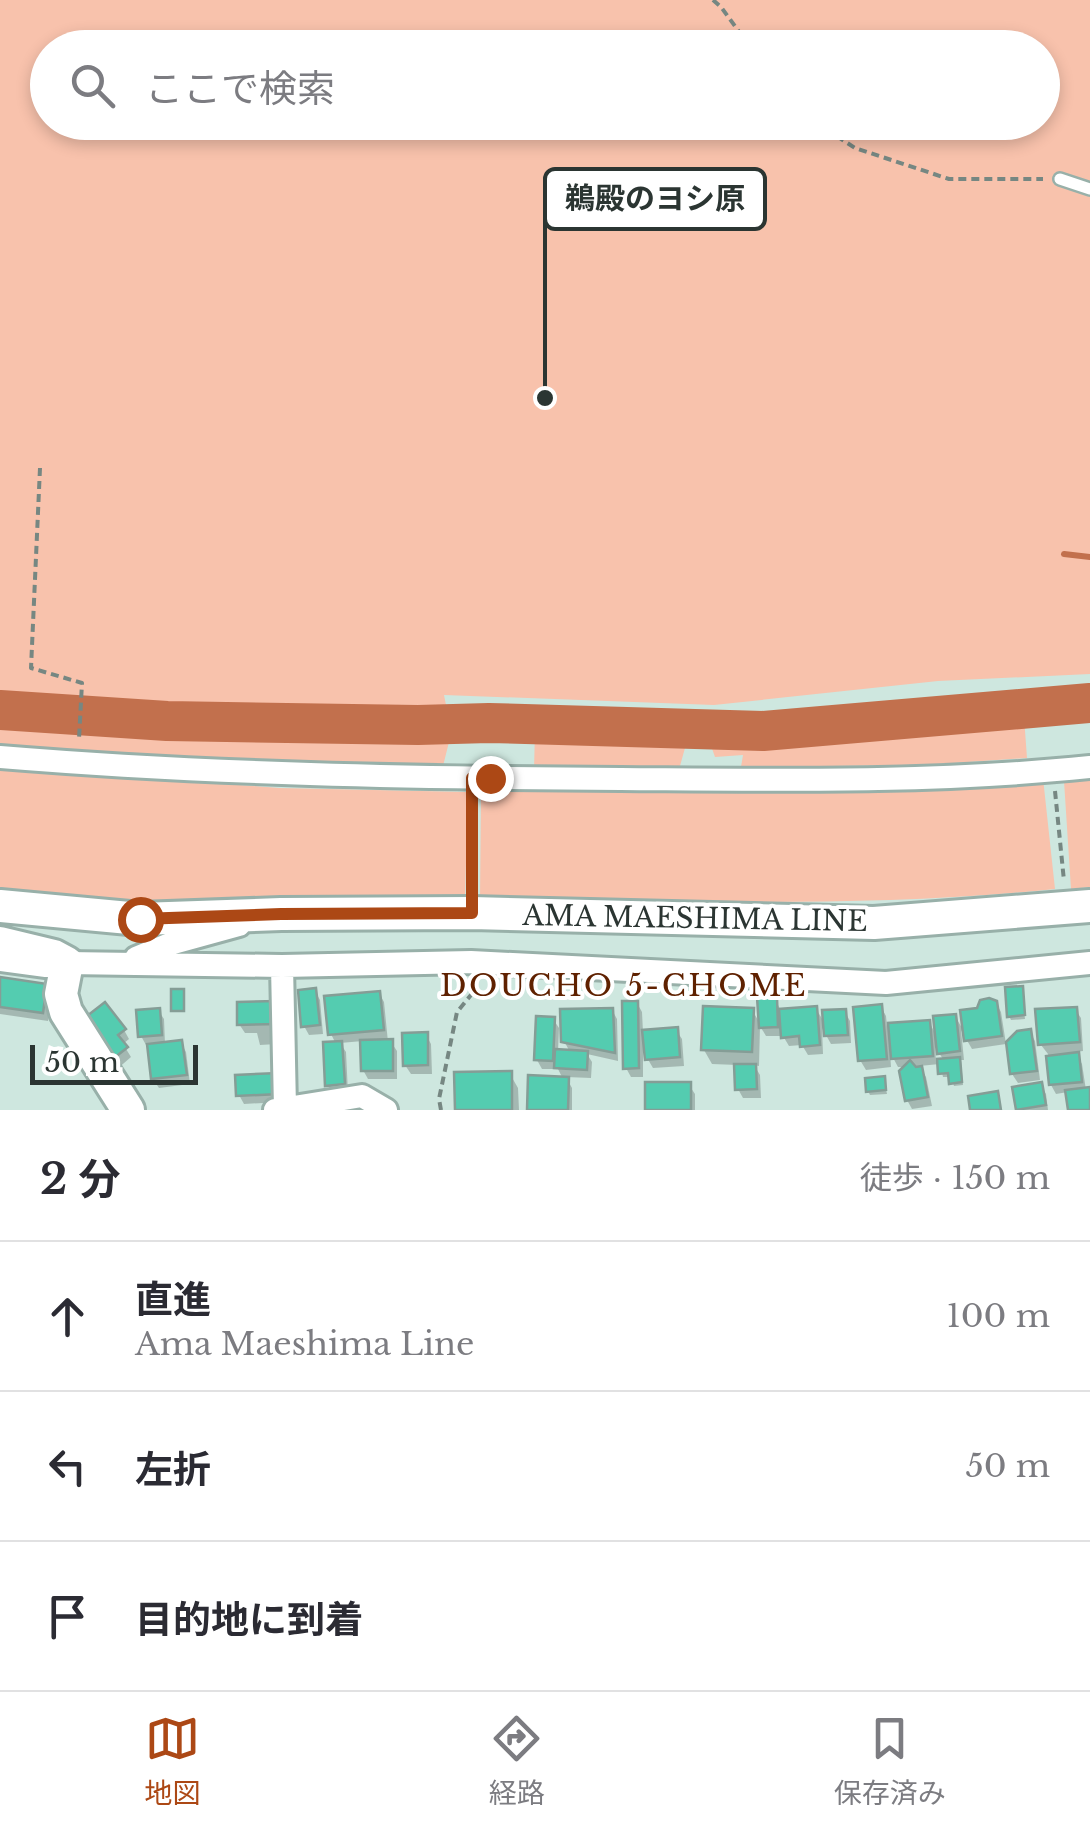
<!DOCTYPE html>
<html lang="ja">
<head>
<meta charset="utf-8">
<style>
	body { margin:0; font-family:"Libre Baskerville","Noto Sans JP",serif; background:#f7f7f7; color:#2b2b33 }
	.scale { position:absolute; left:30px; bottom:25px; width:168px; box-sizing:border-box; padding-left:10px; border:5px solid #2b3532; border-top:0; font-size:28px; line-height:35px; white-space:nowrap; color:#2b3532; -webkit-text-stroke:8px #fff; paint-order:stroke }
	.stop { position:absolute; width:30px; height:30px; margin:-22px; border:8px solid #ac4815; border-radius:50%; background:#fff }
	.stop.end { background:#ac4815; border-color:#fff; box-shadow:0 2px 10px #0008 }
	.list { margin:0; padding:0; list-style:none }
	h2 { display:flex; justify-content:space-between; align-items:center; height:130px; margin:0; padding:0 40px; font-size:42px }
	h2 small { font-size:32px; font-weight:400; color:#7c7c81 }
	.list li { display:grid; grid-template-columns:65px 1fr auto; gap:30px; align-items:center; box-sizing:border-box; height:150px; padding:0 40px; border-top:2px solid #e1e1e2 }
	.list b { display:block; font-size:38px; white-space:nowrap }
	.list p { margin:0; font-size:32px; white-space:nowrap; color:#7c7c81 }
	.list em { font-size:32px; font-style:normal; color:#7c7c81 }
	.icon { flex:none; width:55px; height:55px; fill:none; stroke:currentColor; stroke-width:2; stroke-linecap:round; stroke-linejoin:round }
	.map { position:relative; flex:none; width:1090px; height:1110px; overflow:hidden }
	.search { position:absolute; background:#fff; box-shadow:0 5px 15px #0003; left:30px; right:30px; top:30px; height:110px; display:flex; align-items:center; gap:25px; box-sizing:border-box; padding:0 35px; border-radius:55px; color:#7c7c81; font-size:38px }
	.sheet { height:580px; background:#fff }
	nav { display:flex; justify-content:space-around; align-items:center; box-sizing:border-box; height:140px; border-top:2px solid #e1e1e2; background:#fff; font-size:28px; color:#7c7c81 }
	nav a { display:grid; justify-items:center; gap:5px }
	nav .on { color:#ac4815 }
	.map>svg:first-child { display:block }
</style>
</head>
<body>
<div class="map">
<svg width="1090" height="1110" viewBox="0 0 1090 1110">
	<rect width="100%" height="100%" fill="#cee7df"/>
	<path fill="#f8c2ac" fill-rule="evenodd" d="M0 0H1090V674L938 681 714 705 444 695 447 710H222L0 695ZM48 48H1042V122H48Z
		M0 717 205 726 452 730 442 770 151 761 0 746Z
		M1024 717 1027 758 925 765 741 767 743 755 715 757 709 740Z
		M535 729 688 737 680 766 534 771Z
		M0 767 279 788 468 792 465 898 152 907 0 897Z
		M1043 778 1055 889C865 909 671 900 480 900L481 789 831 791Z
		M1090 779V887L1071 889 1064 781Z"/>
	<path fill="#0003" fill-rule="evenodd" d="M0 980 51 996 48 1021 0 1014Z
		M1022 989 1025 1019 1011 1020 1009 1016Z
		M315 991 320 1000 323 1034 309 1035 304 1026Z
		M379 993 384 1002 388 1042H391L397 1051V1079H368L363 1070V1041L340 1043 346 1052 348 1093 333 1094 328 1085 336 1044 331 1034Z
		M775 999 781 1011 816 1009 826 1025 845 1012 850 1021 851 1043 831 1044 822 1028 823 1054 808 1055 802 1045 789 1046 783 1036H766L760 1026 759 1066 754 1065 760 1075 761 1098H743L738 1089 737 1065 712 1064 704 1050 752 1010 761 1025Z
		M637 1003 642 1012 643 1032 676 1030 682 1039 684 1066 653 1068 643 1051V1077H631L626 1068Z
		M996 1003 1001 1012 1006 1044 972 1049 961 1030 964 1060H961L963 1085 954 1086 951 1077H943L940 1064 919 1066 926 1077 932 1106 912 1109 907 1100V1067H898L890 1052 891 1067 866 1070 860 1060 881 1007 886 1016 887 1026 929 1022 938 1038 955 1016 966 1035 978 1010ZM935 1046 944 1061 936 1062Z
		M276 1004 277 1044 260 1045 257 1033H245L239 1024Z
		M1075 1009 1081 1018 1083 1051 1075 1052 1082 1064 1086 1090 1090 1089V1110H1070L1068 1092 1056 1094 1051 1085 1048 1054 1041 1045Z
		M158 1010 164 1019 165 1044 181 1043 186 1052 190 1084 159 1088 153 1079 149 1045H146L141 1036Z
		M612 1010 617 1019 618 1061 587 1054 592 1062 591 1078 566 1077 572 1088V1110H530L563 1079 558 1069H542L537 1060 553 1019 559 1028 558 1052H570L564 1041Z
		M124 1030 129 1039 123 1044 131 1057 116 1070 86 1033Z
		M1030 1032 1035 1041 1040 1080 1018 1083 1012 1074Z
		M426 1035 431 1044 432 1074H411L405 1065Z
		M510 1074 518 1088 519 1110H457Z
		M276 1076 282 1102 244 1104 239 1095Z
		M884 1079 887 1094 870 1095 868 1091Z
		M689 1085 695 1094V1110H648Z
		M1040 1085 1046 1094 1048 1110H1019L1015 1089Z"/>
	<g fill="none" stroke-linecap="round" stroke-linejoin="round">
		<path stroke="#c2704d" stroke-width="6" d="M1064 554 1090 557"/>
		<path stroke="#c2704d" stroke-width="40" d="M0 710 167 721 418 725 489 723 763 731 1090 703"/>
	</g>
	<path fill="#54ccb0" stroke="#859d96" stroke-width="2.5" d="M0 977 47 984 43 1013 0 1007Z
		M1023 986 1025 1015 1007 1017 1005 987Z
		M316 988 320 1025 301 1027 298 990Z
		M171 989H184V1011H171Z
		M380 991 384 1030 328 1035 324 996Z
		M757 997H777L778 1027 759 1028Z
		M989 998 997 1001 1002 1036 964 1041 960 1010 977 1008 980 1000Z
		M277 1001V1024L237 1025V1002Z
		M622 1001H638L639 1068 623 1069Z
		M105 1002 126 1029 118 1035 128 1047 109 1062 78 1023Z
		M882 1004 887 1059 858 1061 853 1007Z
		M703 1006 754 1008 752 1052 701 1050Z
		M817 1006 820 1045 800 1047 799 1036 781 1038 779 1009Z
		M1077 1007 1080 1042 1038 1045 1035 1009Z
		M160 1008 162 1035 138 1037 136 1010Z
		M613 1008 615 1053 561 1042 560 1009Z
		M846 1009 848 1035 824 1036 822 1010Z
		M956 1014 960 1051 937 1054 933 1016Z
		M536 1016 555 1017 553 1061 534 1060Z
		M930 1020 933 1056 891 1059 888 1023Z
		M678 1027 680 1057 645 1060 642 1030Z
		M1031 1029 1037 1071 1010 1074 1006 1042 1017 1031Z
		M428 1032V1065L403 1066 402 1033Z
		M393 1039V1071H361L360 1040Z
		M182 1040 187 1075 151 1079 147 1044Z
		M342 1041 345 1084 325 1086 323 1042Z
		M555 1049 588 1051 587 1070 554 1068Z
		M1079 1052 1082 1082 1049 1085 1046 1056Z
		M960 1057 962 1082 949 1084 948 1073 938 1074 937 1059Z
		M910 1060 916 1067 922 1066 928 1097 905 1101 899 1071Z
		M734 1064H756L757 1089 735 1090Z
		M512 1071V1110H455L454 1072Z
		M278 1073 279 1094 236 1096 235 1075Z
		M528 1075 569 1077 568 1110H527Z
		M885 1076 886 1090 866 1092 865 1078Z
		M645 1082H691V1110H645Z
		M1042 1082 1046 1105 1016 1110 1012 1087Z
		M1090 1087V1110H1068L1065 1090Z
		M998 1091 1001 1110H970L968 1096Z"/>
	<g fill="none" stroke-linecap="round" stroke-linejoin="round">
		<g stroke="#98b0a9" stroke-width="16">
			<path id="lane" d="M1060 179 1090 189"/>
		</g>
		<g stroke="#98b0a9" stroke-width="28">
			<path id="street" d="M0 757C206 774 414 778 621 779 777 780 935 783 1090 767
				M136 958 170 944 239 925
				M0 960 46 966 67 963 282 966 471 962 886 983 1090 963
				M282 966 285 1108
				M275 1110 362 1096 386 1110"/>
		</g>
		<g stroke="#98b0a9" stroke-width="38">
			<path id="secondary" d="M0 906 140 919 281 914 472 913 874 923 1090 906
				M0 943 54 956 67 963 61 994 66 1012 128 1110"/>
		</g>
		<path stroke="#768782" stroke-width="4" stroke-dasharray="8 5" stroke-linecap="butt" d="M713 0 721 7 751 48
			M815 122 855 148 949 179H1043
			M40 468 31 668 82 683 79 739
			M1055 791 1064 881
			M472 888V797
			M441 1110 439 1099 457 1012 475 990 474 982"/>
		<use href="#lane" stroke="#fff" stroke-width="11"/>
		<use href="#street" stroke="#fff" stroke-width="22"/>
		<use href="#secondary" stroke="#fff" stroke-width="32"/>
	</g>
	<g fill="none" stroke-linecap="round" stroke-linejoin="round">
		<path stroke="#ac4815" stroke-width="12" d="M140 919 281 914 472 913V778H490"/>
	</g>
	<g text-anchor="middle" stroke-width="8" stroke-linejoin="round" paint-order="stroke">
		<g font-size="28" fill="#2b3532" stroke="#fff">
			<text transform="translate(695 918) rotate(1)" y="10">AMA MAESHIMA LINE</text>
		</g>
		<g font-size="30" letter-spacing="2.5" fill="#5f2100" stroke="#fff">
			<text x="624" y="996">DOUCHO 5-CHOME</text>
		</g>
	</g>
	<path fill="none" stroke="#2b3532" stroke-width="4" d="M545 398L545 199"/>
	<circle fill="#2b3532" stroke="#fff" stroke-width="4" cx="545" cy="398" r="10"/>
	<rect fill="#fff" stroke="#2b3532" stroke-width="4" x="545" y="169" width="220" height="60" rx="10"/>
	<g font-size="30" text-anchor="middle" font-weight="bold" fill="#2b3532">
		<text x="655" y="209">鵜殿のヨシ原</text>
	</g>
</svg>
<div class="scale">50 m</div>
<div class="stop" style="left:140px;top:919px"></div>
<div class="stop end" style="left:490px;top:778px"></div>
<div class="search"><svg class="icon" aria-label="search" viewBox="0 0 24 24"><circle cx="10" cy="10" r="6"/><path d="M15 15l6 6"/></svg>ここで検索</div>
</div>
<section class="sheet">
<h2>2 分<small>徒歩 · 150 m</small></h2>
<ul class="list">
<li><svg class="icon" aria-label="ahead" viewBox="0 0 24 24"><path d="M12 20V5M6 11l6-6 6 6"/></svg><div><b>直進</b><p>Ama Maeshima Line</p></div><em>100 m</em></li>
<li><svg class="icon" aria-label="left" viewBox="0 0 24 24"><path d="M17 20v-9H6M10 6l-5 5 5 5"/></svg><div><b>左折</b></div><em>50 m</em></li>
<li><svg class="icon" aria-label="arrive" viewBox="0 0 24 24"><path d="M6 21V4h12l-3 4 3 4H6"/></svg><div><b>目的地に到着</b></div></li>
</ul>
</section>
<nav>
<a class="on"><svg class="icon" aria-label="map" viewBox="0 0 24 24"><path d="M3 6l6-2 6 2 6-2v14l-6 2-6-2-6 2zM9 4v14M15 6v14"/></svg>地図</a>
<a><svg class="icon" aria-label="directions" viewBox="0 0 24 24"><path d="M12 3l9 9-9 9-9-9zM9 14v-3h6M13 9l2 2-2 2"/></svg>経路</a>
<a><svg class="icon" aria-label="saved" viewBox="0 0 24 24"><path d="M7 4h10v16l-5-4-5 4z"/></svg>保存済み</a>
</nav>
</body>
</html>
